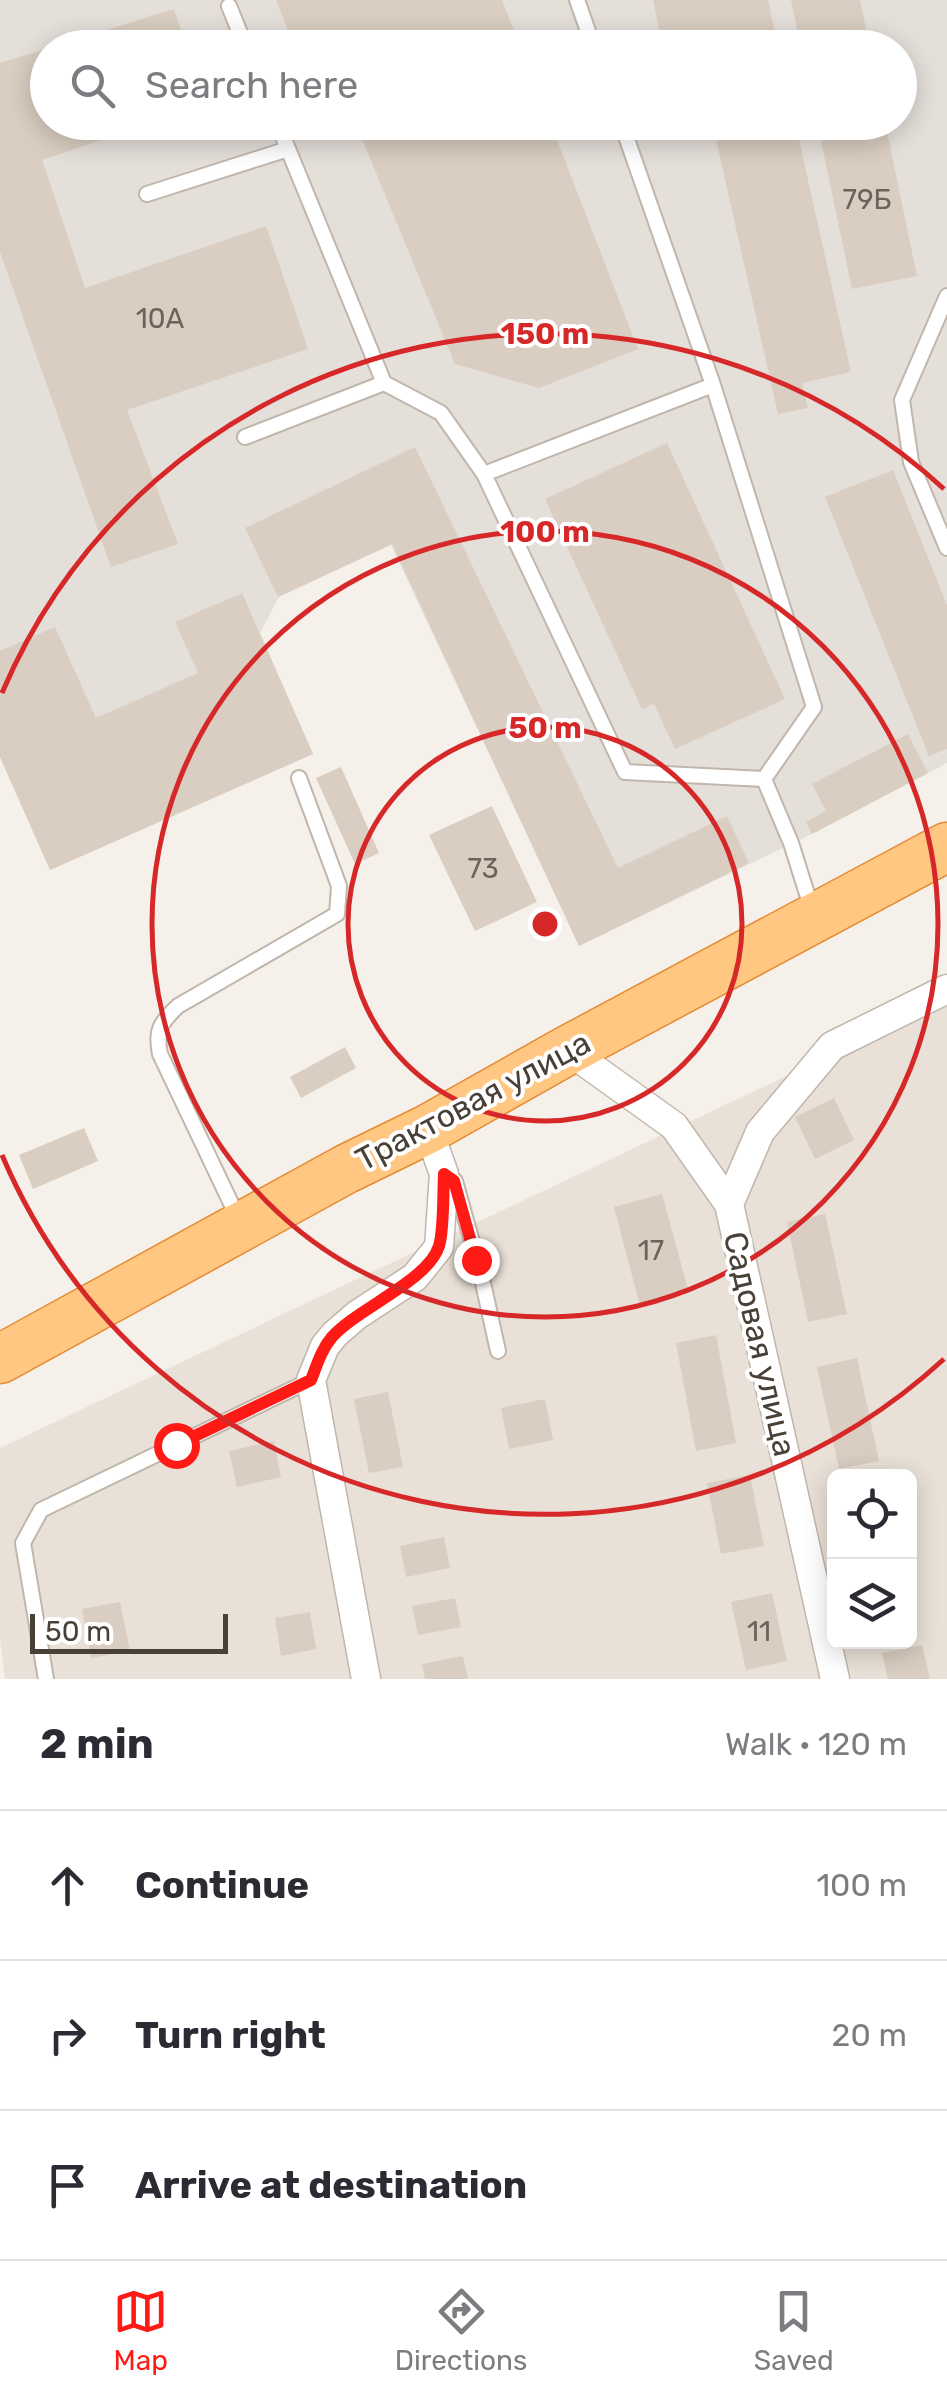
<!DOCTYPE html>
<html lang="en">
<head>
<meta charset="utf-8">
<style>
	body { margin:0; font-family:Rubik,sans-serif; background:#f7f7f7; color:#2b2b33 }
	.controls { position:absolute; right:30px; bottom:30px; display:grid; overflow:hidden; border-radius:15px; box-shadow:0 5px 25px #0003 }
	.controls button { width:90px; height:90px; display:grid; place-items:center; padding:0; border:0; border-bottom:2px solid #e1e1e2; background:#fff; color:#2b2b33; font:50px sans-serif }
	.scale { position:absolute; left:30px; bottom:25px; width:198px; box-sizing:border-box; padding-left:10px; border:5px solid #494037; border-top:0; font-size:28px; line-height:35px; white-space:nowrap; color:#494037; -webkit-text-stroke:8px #fff; paint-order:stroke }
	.stop { position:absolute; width:30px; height:30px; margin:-22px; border:8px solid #ff1a16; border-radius:50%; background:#fff }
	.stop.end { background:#ff1a16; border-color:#fff; box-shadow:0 2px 10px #0008 }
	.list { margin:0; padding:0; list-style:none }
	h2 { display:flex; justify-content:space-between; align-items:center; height:130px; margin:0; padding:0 40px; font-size:42px }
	h2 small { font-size:32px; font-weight:400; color:#7c7c81 }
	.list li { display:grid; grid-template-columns:65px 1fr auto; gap:30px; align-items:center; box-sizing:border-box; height:150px; padding:0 40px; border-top:2px solid #e1e1e2 }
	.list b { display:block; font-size:38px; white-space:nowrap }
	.list em { font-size:32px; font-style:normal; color:#7c7c81 }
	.icon { flex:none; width:55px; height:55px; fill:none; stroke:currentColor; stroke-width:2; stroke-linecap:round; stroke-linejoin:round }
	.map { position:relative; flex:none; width:947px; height:1679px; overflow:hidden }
	.search { position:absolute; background:#fff; box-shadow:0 5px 25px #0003; left:30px; right:30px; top:30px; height:110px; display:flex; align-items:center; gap:25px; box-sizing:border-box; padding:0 35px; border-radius:55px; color:#7c7c81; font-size:38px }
	.sheet { height:580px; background:#fff }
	nav { display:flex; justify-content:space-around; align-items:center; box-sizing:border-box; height:140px; border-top:2px solid #e1e1e2; background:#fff; font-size:28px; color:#7c7c81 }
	nav a { display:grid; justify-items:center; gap:5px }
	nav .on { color:#ff1a16 }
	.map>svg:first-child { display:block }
</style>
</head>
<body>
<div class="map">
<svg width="947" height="1679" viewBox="0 0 947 1679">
	<rect width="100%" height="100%" fill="#f5f0e9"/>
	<path fill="#e9e1d7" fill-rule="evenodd" d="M947 1000V1679H5L0 1638V1448ZM834 1476H910V1642H834Z"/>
	<path fill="#e5dfda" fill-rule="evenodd" d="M0 0H947V763L812 834 579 946 391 545 279 597 260 633 313 754 50 870 0 757ZM48 48H900V122H48Z"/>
	<path fill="#dacdc1" d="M276 0H502L521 48H295Z
		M653 0H768L778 48H663Z
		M791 0H860L870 48H801Z
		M174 9 187 48H52V47Z
		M48 48V122L152 123 42 160 85 288 266 226 308 349 127 410 178 544 111 567 0 252V63Z
		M355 122H550L638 349 539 388 455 364Z
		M712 122H795L851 372 802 383 808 408 778 414Z
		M817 122H885L917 276 852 289Z
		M667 443 785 699 675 749 654 704 642 709 545 499Z
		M415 447 618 868 727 816 749 863 579 946 392 544 278 597 245 528Z
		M893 470 947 605V749L929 756 825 497Z
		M242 593 313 754 50 870 0 757V651L55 627 96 718 198 673 175 622Z
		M908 734 928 773 812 834 806 822 826 811 812 784Z
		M341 767 379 853 355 864 316 778Z
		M492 806 537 902 475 931 429 835Z
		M345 1047 356 1068 301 1098 290 1077Z
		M834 1098 854 1140 815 1159 795 1117Z
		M84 1128 98 1161 33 1189 19 1155Z
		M662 1194 689 1293 640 1306 614 1207Z
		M825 1214 847 1314 808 1322 787 1222Z
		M716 1335 736 1443 696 1451 676 1343Z
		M857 1358 879 1461 839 1469 817 1367Z
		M388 1392 403 1467 369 1473 354 1399Z
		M545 1399 553 1440 509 1449 501 1408Z
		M274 1441 281 1477 237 1487 229 1451Z
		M750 1475 764 1546 721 1554 707 1483Z
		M444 1537 450 1568 406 1577 400 1546Z
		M772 1593 787 1661 746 1670 731 1602Z
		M455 1598 461 1627 418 1635 412 1606Z
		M120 1602 130 1651 91 1658 82 1609Z
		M310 1612 316 1649 281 1656 275 1618Z
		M922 1645 930 1679H888L882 1653Z
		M463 1656 468 1679H425L422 1664Z"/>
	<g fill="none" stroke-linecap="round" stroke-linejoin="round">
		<g stroke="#c1b6ab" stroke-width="18">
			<path id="service" d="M577 0 594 48
				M229 6 246 48
				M277 122 384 383 441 413 484 474
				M621 122 713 385 814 707 764 779
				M147 194 288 149
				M947 296 902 400 911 462 947 548
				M713 385 484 474 625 772 764 779
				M245 437 384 383
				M764 779 791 843 813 913
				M449 1177 455 1181 481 1274 498 1351
				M239 1220 160 1054C155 1030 161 1022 178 1006L337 914 339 886 299 778
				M46 1679 23 1543 41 1510 311 1380"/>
		</g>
		<g stroke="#c1b6ab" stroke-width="31">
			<path id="minor" d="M568 1050 674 1126 729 1204
				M366 1679 311 1380 325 1346 335 1334 357 1315 415 1277 439 1247 444 1174 428 1129
				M835 1679 729 1204 760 1132 832 1046 947 989"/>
		</g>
		<g stroke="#e48c34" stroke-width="51">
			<path id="trunk" d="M0 1359 346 1169 428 1129 568 1050 947 847"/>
		</g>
		<use href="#service" stroke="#fff" stroke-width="14"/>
		<use href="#minor" stroke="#fff" stroke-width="28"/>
		<use href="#trunk" stroke="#ffc781" stroke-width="48"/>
	</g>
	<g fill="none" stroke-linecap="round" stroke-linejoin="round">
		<path stroke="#ff1a16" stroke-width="12" d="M176 1445 311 1380C317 1365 321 1350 332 1337 358 1308 428 1281 439 1246 444 1231 443 1192 444 1174L454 1181 476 1260"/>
	</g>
	<g fill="none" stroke="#d62828" stroke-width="5">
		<circle cx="545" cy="924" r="197"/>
		<circle cx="545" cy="924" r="393"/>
		<path d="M944 1359A590 590 0 0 1 2 1155M2 693A590 590 0 0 1 944 489"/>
	</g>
	<g text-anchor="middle" stroke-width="8" stroke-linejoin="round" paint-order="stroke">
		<g font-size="28" fill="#6d635a">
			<text x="867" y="209">79Б</text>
			<text x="160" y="328">10А</text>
			<text x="483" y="878">73</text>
			<text x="651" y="1260">17</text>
			<text x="759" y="1641">11</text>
		</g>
		<g font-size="32" fill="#494037" stroke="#fff">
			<text transform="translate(473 1101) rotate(-28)" y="11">Трактовая улица</text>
			<text transform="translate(760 1344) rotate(77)" y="11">Садовая улица</text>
		</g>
	</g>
	<circle cx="545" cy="924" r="15" fill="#d62828" stroke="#fff" stroke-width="5"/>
	<g font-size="30" text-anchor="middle" font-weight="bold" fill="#d62828" stroke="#fff" stroke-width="8" stroke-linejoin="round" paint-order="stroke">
		<text x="545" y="344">150 m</text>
		<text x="545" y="542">100 m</text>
		<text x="545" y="738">50 m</text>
	</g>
</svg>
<div class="controls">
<button><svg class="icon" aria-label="locate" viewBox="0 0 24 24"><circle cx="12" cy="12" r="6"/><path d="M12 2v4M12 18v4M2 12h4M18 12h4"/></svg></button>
<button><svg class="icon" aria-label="layers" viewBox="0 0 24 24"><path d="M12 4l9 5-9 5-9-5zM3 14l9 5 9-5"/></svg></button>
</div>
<div class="scale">50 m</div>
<div class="stop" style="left:176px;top:1445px"></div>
<div class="stop end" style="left:476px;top:1260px"></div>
<div class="search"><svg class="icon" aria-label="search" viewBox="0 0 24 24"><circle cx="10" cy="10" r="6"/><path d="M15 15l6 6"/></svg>Search here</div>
</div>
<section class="sheet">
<h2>2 min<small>Walk · 120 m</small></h2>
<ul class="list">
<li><svg class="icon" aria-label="ahead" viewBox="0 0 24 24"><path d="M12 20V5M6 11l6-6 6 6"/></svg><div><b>Continue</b></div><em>100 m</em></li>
<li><svg class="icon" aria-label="right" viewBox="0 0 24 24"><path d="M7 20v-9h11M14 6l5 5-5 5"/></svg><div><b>Turn right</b></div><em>20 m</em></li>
<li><svg class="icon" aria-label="arrive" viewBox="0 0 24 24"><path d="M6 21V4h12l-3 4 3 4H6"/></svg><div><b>Arrive at destination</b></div></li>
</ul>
</section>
<nav>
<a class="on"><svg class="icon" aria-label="map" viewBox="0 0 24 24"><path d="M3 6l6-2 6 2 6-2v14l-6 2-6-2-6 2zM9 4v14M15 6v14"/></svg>Map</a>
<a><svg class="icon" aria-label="directions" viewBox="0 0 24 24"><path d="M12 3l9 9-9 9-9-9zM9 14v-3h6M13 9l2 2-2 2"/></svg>Directions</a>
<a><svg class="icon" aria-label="saved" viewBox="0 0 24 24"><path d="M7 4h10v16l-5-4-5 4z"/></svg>Saved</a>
</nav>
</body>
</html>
